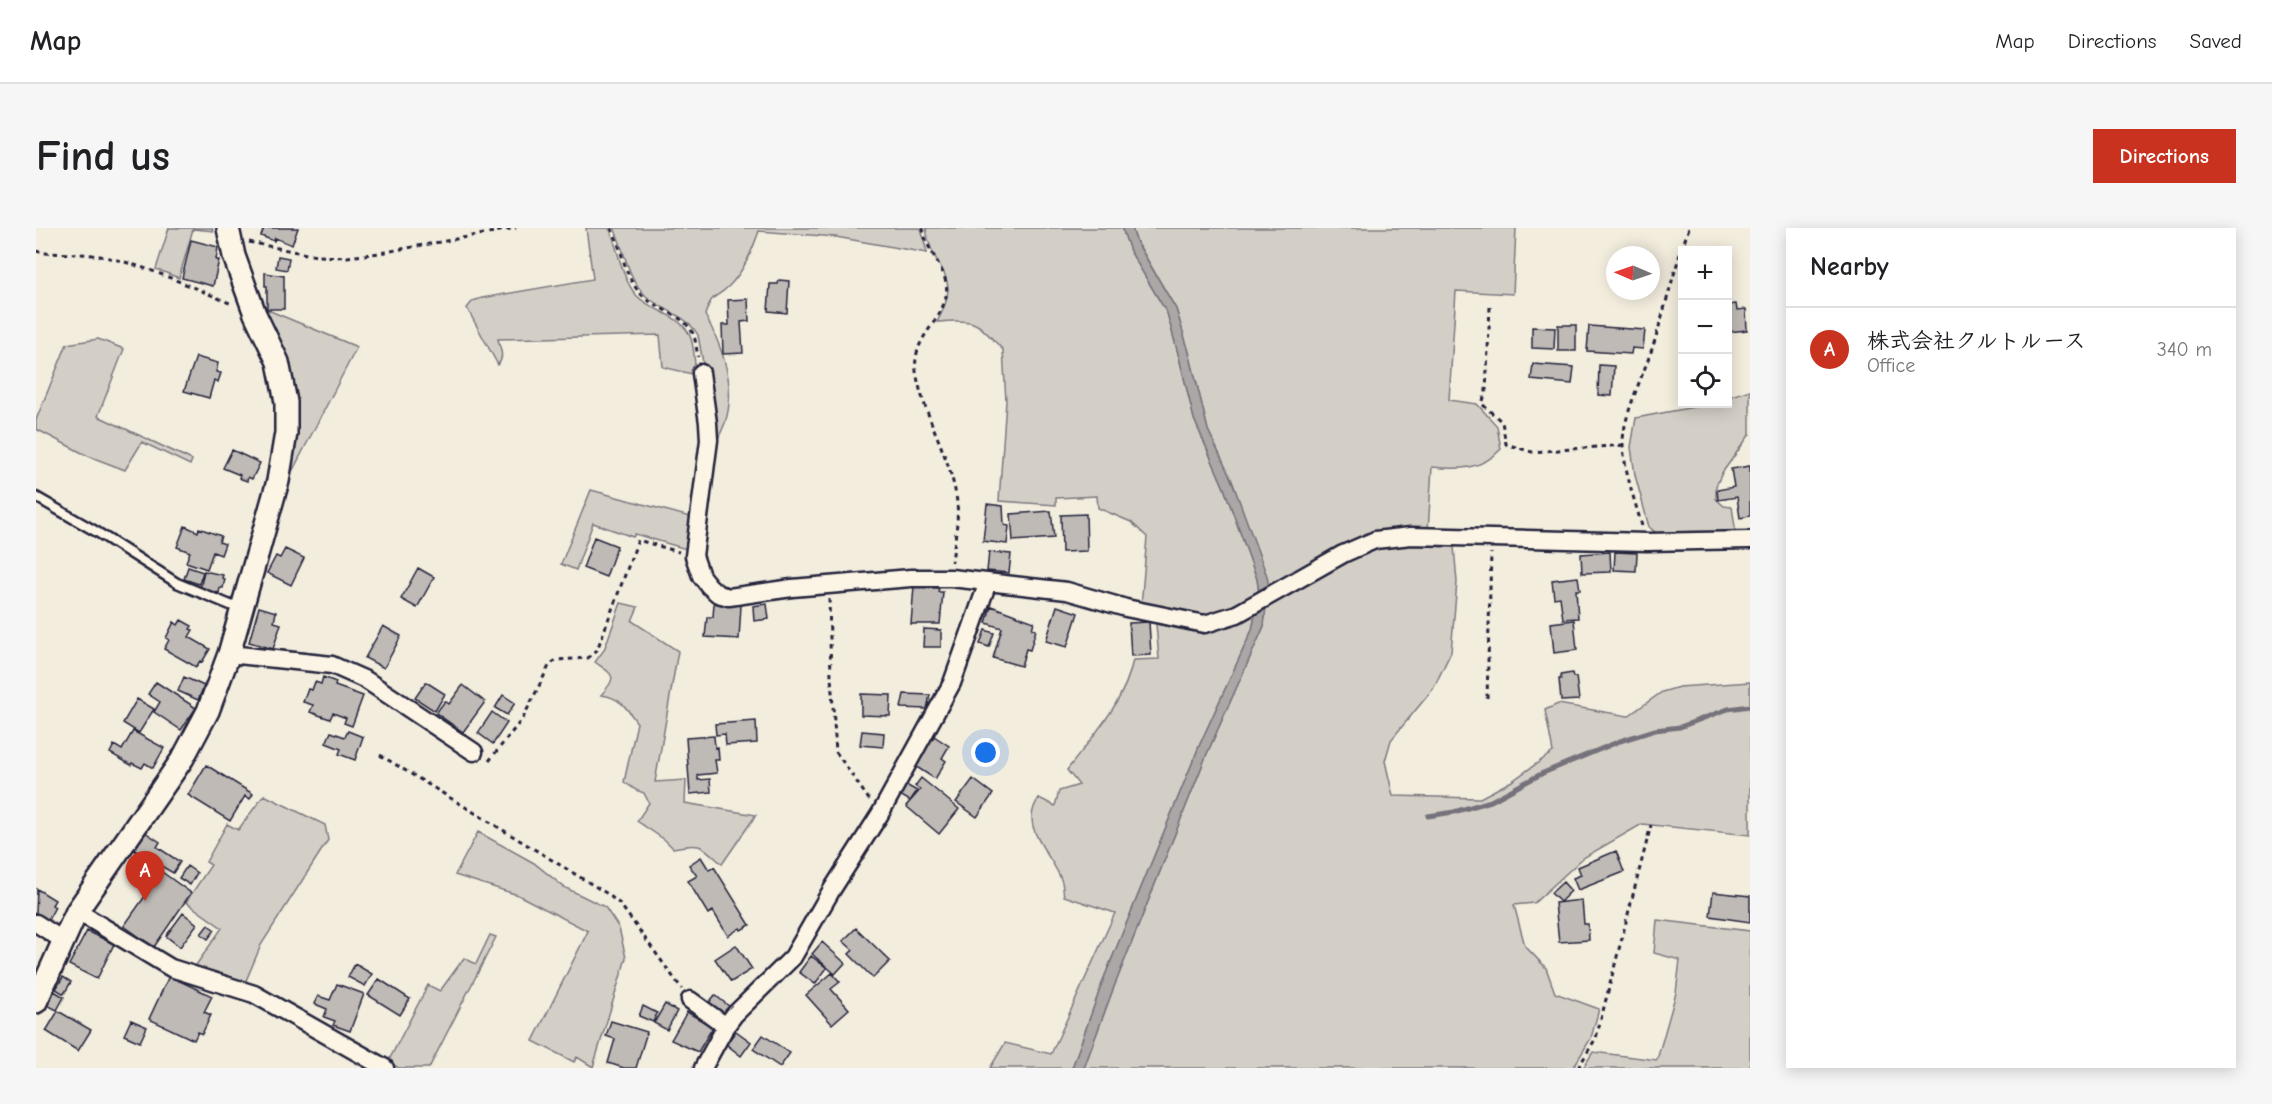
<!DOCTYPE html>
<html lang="en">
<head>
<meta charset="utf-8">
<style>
	body { margin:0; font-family:"Comic Neue","Klee One",sans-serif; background:#f6f6f6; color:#202124 }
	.controls { position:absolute; right:18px; top:18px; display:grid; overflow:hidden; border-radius:0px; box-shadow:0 3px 15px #0003 }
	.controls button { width:54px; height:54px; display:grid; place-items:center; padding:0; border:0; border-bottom:2px solid #e0e0e0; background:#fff; color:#202124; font:30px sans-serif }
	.compass { position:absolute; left:1570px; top:18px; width:54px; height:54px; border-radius:50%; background:#fff; box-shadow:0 3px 15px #0003; rotate:272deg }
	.you { position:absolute; left:950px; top:525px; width:21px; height:21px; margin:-15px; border:4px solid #fff; border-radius:50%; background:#1a73e8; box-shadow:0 0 0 9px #1a73e833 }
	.badge { display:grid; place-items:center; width:39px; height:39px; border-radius:50%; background:#c8321e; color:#fff; font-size:20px; font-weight:700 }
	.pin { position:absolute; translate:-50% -50px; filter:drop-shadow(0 2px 3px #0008) }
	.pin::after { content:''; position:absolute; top:32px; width:21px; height:18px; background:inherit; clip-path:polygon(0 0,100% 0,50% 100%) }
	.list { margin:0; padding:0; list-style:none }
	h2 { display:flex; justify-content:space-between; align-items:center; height:78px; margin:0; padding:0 24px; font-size:26px }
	h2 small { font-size:20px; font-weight:400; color:#757577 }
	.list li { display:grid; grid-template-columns:39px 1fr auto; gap:18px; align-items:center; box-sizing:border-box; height:84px; padding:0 24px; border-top:2px solid #e0e0e0 }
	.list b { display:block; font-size:22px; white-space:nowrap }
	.list p { margin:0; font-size:20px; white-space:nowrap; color:#757577 }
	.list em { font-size:20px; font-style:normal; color:#757577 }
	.icon { flex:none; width:33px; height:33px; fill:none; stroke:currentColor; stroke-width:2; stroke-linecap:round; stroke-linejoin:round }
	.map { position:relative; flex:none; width:1714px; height:840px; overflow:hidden; border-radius:0px }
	header { display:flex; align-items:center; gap:36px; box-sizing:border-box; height:84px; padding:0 30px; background:#fff; border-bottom:2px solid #e0e0e0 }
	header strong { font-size:28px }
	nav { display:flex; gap:33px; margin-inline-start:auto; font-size:21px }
	.intro { display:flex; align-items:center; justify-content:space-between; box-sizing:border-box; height:144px; padding:0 36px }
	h1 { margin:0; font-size:42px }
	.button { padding:15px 27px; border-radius:0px; background:#c8321e; color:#fff; font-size:21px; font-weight:700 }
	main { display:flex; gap:36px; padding:0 36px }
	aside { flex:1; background:#fff; border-radius:0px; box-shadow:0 3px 15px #0003 }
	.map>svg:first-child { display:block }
</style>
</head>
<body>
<header>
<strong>Map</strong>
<nav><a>Map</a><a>Directions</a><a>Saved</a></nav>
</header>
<div class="intro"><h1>Find us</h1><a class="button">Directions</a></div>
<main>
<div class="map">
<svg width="1714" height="840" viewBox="0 0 1714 840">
	<rect width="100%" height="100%" fill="#f3edde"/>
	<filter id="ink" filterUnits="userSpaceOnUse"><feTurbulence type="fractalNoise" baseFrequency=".0167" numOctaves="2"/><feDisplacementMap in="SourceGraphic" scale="12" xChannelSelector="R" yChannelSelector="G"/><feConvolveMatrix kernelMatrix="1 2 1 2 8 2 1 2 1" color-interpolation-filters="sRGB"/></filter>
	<g filter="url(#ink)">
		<path fill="#d4cfc6" stroke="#7b7880" stroke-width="1.5" d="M133 0H176L177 3 157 1 143 50 120 41Z
			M550 0H572L574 2C583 23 585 49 600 67 614 82 639 86 650 101 659 112 658 134 660 147L627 139 624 107 462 111C464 121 469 128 462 137L431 80 437 73 446 70 557 51Z
			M578 0H885L891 25 800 9 723 3C716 23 708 43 693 58 678 73 677 63 669 87 686 118 701 159 689 195 685 205 680 215 676 225L677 190 662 107C650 86 627 83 610 68 591 50 589 22 578 0Z
			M890 0H1086L1094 23 1131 85 1143 129 1158 191 1188 260 1221 351 1223 365 1178 389 1156 390 1105 378 1111 309 1095 294 1062 280 1061 268 1020 270V277L963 273 970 173 967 122C940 94 942 90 901 94 929 44 895 44 890 0Z
			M1096 0H1480L1477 66 1420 63 1413 172 1441 176 1461 198 1465 221C1446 242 1422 242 1396 239L1392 303 1354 302 1233 359 1196 253 1172 202 1153 124 1140 81 1100 12Z
			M227 80 321 119 257 242 255 237 259 211Z
			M62 111 88 121 62 188 156 232 154 237 106 214 89 242 50 227 0 201V192L31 116Z
			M1714 162V206L1686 245 1680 258V271L1688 278 1696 279 1700 306 1624 308 1613 299 1599 247 1595 219 1600 190 1674 176H1692V169Z
			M555 262 658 290 655 315 650 321 599 306 597 309 557 295 540 342 525 336Z
			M1373 317 1418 319 1421 354 1415 424 1397 461 1355 512 1349 533 1357 568 1444 570 1476 553 1517 524 1509 482 1522 476 1592 488 1626 464 1643 459 1714 454V607L1606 596 1547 630 1498 675 1478 677 1489 718 1510 740 1519 765 1563 781 1555 810 1537 840H1048L1076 764 1170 528 1228 398 1230 376 1262 356 1341 319Z
			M585 375 602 379 596 393 642 423 619 554 650 552 649 575 720 587 686 636C665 617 665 614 637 620L629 612 601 593 613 575 608 565 600 562 588 554 601 495C591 480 584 469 565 467 583 448 577 447 559 434L568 422Z
			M1220 383 1216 402 1164 516 1068 750 1036 840H954L969 815 1015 826 1079 685 1028 668C1027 664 1027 658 1026 654 1017 626 981 600 1003 570L1019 578 1023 563 1043 557 1031 542C1056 509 1089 474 1097 432L1123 431 1120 396 1167 406Z
			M228 567 289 597 292 612 225 717 209 755 158 740 186 700 150 674 175 637 170 634 191 596 202 602Z
			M442 604 498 635 528 659 569 679 583 700 590 730 557 839 541 829 538 834 497 813 552 703 482 667 419 647Z
			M1621 692 1714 703V840H1547L1557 824 1621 832 1640 765 1644 732 1618 725Z
			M454 707 460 709 393 840H363L352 834 392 757 404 763 428 730 440 736Z"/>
		<path fill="#aca7a6" stroke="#75727b" stroke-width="1.5" d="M1086 0H1096L1100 13 1140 81 1153 124 1172 202 1196 253 1231 348 1233 359 1223 365 1221 351 1188 260 1158 191 1143 129 1131 85 1094 23Z
			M1230 377 1228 398 1170 528 1076 764 1048 840H1036L1068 750 1164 516 1216 402 1220 383Z"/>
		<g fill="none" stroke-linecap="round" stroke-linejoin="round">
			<path stroke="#75727b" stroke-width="5" d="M1392 588 1418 584 1455 573 1507 545 1584 513 1619 502 1644 499 1692 481 1714 478"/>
		</g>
		<path fill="#bfbab6" stroke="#22223b" stroke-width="1.5" d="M228 0H262L256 17 239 10 238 13 225 8Z
			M155 12 182 19 180 32H183L177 58 146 50Z
			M242 28 253 30 251 42 240 40Z
			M229 45 248 48V81H231V58H229Z
			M743 52 753 53 751 85 732 83 734 56H742Z
			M712 71 713 93 705 94 707 125 687 126 686 97H693L692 72Z
			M1700 76 1701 82 1710 81 1711 102 1692 104V77Z
			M1522 97H1540V123H1522Z
			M1553 98 1609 102 1607 121 1596 120 1595 126 1551 123Z
			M1496 99 1519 100 1518 121 1496 120Z
			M160 129 182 135 180 144 185 145 182 154 178 152 173 170 148 163Z
			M1497 136 1538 139 1536 156 1495 152Z
			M1563 137 1578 138 1576 168 1562 167Z
			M196 222 224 235 216 251 212 249 211 253 203 250 204 247 187 240Z
			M1714 238V288L1704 290 1701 269 1682 272 1681 262 1698 259 1695 241Z
			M951 276 967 278 968 297 973 298 971 316 947 313Z
			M1015 283 1018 310 977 313 975 286Z
			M1050 286 1051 323 1026 324 1025 287Z
			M149 298 162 304 163 300 185 308 183 314 189 316 185 327 177 324 171 341 150 334 154 324 141 319Z
			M558 309 581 318 570 349 547 340Z
			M249 321 268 330 255 357 231 345 240 328 244 330Z
			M953 324 975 326 973 345 951 343Z
			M1574 324 1575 344 1546 345 1545 326Z
			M1579 324 1601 325 1600 343 1578 342Z
			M152 339 167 344 163 356 148 351Z
			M382 340 398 349 381 380 365 371Z
			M168 343 187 347 186 350 189 351 187 360H184L183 365 164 361Z
			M1542 349 1544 362H1540L1542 390 1527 391 1524 369 1518 370 1516 352Z
			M878 358 903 360 902 364H907L904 396H875Z
			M678 375 705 377 703 411 669 409 671 389H677Z
			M731 376 733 391 718 393 717 378Z
			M955 378 998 394 996 401 1000 402 994 422 990 421 985 438 957 430 966 400 950 395Z
			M1021 378 1042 385 1031 419 1010 413Z
			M223 379 240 384 238 394 245 396 237 421 213 414Z
			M145 392 156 398 154 401 157 402 153 409 174 421 166 434 164 433 160 439 128 421 133 412 130 410 138 394 142 397Z
			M1538 392 1541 422 1518 425 1515 395Z
			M1113 394 1115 427 1095 428 1093 395Z
			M347 398 365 408 348 440 329 430Z
			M888 401 905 402V419H887Z
			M949 402 958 405 953 419 944 416Z
			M1536 445 1537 449H1540L1543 472 1525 473 1523 451H1525V447Z
			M148 449 168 458 162 472 142 463Z
			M287 449 300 454 299 458 327 468 316 498 308 495 310 490 297 485 294 491 274 484 277 477 267 474 272 461 276 462 279 454 285 456Z
			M120 454 160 480 145 502 118 484 124 474 112 466Z
			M390 454 409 466 399 483 379 470Z
			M427 457 449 474 427 504 400 485 409 473 413 476Z
			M825 466 855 467 854 488 825 487Z
			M868 466 894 467 891 481 865 480Z
			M467 467 479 475 471 487 459 480Z
			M101 471 118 481 103 505 87 495Z
			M456 484 471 495 457 516 442 505Z
			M720 493 721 515 690 517 689 506 680 507 679 496Z
			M97 503 128 520 117 540 109 535 106 540 96 535 95 537 74 525 78 517 86 522Z
			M312 503 327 509 319 532 303 526 305 521 290 515 295 504 309 509Z
			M826 503 848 505 847 519 824 517Z
			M678 508 679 520 682 519 683 532H679L681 545 662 547V552L674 551 675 564 654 566 650 510Z
			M898 508 913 518 906 530 910 533 899 551 879 538Z
			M170 537 217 566 214 571 209 568 194 593 152 567Z
			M885 550 923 581 903 606 870 578 884 562 879 558Z
			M937 551 957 566 941 589 920 574Z
			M870 557 881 563 874 573 864 567Z
			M109 604 124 614 121 619 144 634 137 645 98 622Z
			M1580 623 1588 644 1542 662 1537 650 1545 647 1542 639Z
			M665 629 673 642 678 639 714 697 705 702 704 700 692 708 677 683 672 686 652 653 661 648 653 637Z
			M151 638 161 645 154 657 143 650Z
			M126 644 155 665 118 719 88 698Z
			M1527 654 1535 663 1524 674 1515 665Z
			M1 661 19 672 16 677 19 679 12 692 0 685Z
			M1677 664 1714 668V694L1674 688Z
			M1546 672 1548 696H1552L1553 712 1523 714 1519 675Z
			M147 685 161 696 144 719 130 708Z
			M172 697 179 702 172 711 165 706Z
			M820 700 854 733 837 750 813 726 817 722 807 713Z
			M51 703 78 716 61 751 33 737Z
			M786 714 809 735 799 746 776 726Z
			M700 717 716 741 695 754 679 731Z
			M775 728 791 740 779 756 763 744Z
			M319 736 336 746 329 758 312 749Z
			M796 745 804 754 795 761 813 781 796 796 770 767Z
			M133 748 176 768 168 784 175 787 166 806 162 804 158 812 113 791Z
			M27 749 35 754 28 766 20 761Z
			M343 751 374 771 364 787 332 767Z
			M301 756 328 766 314 803 297 797 299 793 288 789 291 781 279 776 282 768 294 772Z
			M18 763 28 769 21 782 11 777Z
			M679 767 694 779 686 789 671 777Z
			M629 776 641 783 631 802 618 795Z
			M607 778 621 785 617 794 603 788Z
			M22 783 55 802 42 823 10 803Z
			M651 784 677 799 662 824 635 812Z
			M95 792 111 799 104 814 88 807Z
			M575 793 611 804 600 840H588L572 835 579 811 570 808Z
			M700 803 715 814 705 828 690 816Z
			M727 807 754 825 744 839 717 821Z"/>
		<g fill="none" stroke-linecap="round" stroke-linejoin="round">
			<g stroke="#22223b" stroke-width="13">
				<path id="service" d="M0 269 61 304 141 355 204 381"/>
			</g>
			<g stroke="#22223b" stroke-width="21">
				<path id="minor" d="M665 145 672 195 673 212 658 328 665 348 673 358 682 366 693 369 756 360 875 350H915L1031 363 1090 380 1169 396 1201 386 1307 326 1339 312 1375 308 1611 314 1714 312
					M193 426 296 437 330 452 438 524
					M41 683 135 740 218 766 349 840
					M0 695 28 713
					M654 772 690 798
					M667 840 690 798 698 787 757 729 795 663 844 586 916 455 952 354"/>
			</g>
			<g stroke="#22223b" stroke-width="26">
				<path id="tertiary" d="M0 774 41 683 147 530 172 483 193 426 242 253 250 205V174L242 134 219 86 198 28 192 0"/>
			</g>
			<path stroke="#22223b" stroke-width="3" stroke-dasharray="4.5 4.5" stroke-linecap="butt" d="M575 0C586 19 587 42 600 60 614 81 643 83 655 102 660 109 660 120 662 129
				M887 0C889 24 915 43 910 68 904 97 876 109 880 143 887 188 915 228 921 274 923 293 918 315 916 334
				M213 14 280 28 311 29 344 25 480 0
				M0 23 8 25C26 26 46 25 64 28 110 37 153 58 196 76
				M1454 79 1450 163 1446 176 1466 194 1470 216 1496 224 1588 217
				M1606 298C1598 271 1589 245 1587 217 1586 188 1609 144 1618 115 1630 77 1639 38 1653 0
				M793 371 795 449 800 524 834 573
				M1451 470 1455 325
				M344 527 570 665 584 676 646 761
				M453 533 487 490 513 438 520 432 552 430 561 422 602 312 643 324
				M1542 840 1560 810 1615 597"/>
			<use href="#service" stroke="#fcf5e5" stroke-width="8"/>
			<use href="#minor" stroke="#fcf5e5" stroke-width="16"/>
			<use href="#tertiary" stroke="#fcf5e5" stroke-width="21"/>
		</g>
	</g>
</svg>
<div class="controls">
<button>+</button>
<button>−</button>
<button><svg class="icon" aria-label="locate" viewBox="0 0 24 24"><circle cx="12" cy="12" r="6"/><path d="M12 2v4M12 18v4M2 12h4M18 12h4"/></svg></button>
</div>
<svg class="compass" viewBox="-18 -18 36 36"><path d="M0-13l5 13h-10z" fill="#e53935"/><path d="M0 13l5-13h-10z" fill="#757577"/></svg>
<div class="you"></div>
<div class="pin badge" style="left:109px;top:673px">A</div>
</div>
<aside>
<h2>Nearby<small></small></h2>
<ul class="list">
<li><span class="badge">A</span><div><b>株式会社クルトルース</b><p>Office</p></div><em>340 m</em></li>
</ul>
</aside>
</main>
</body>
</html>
